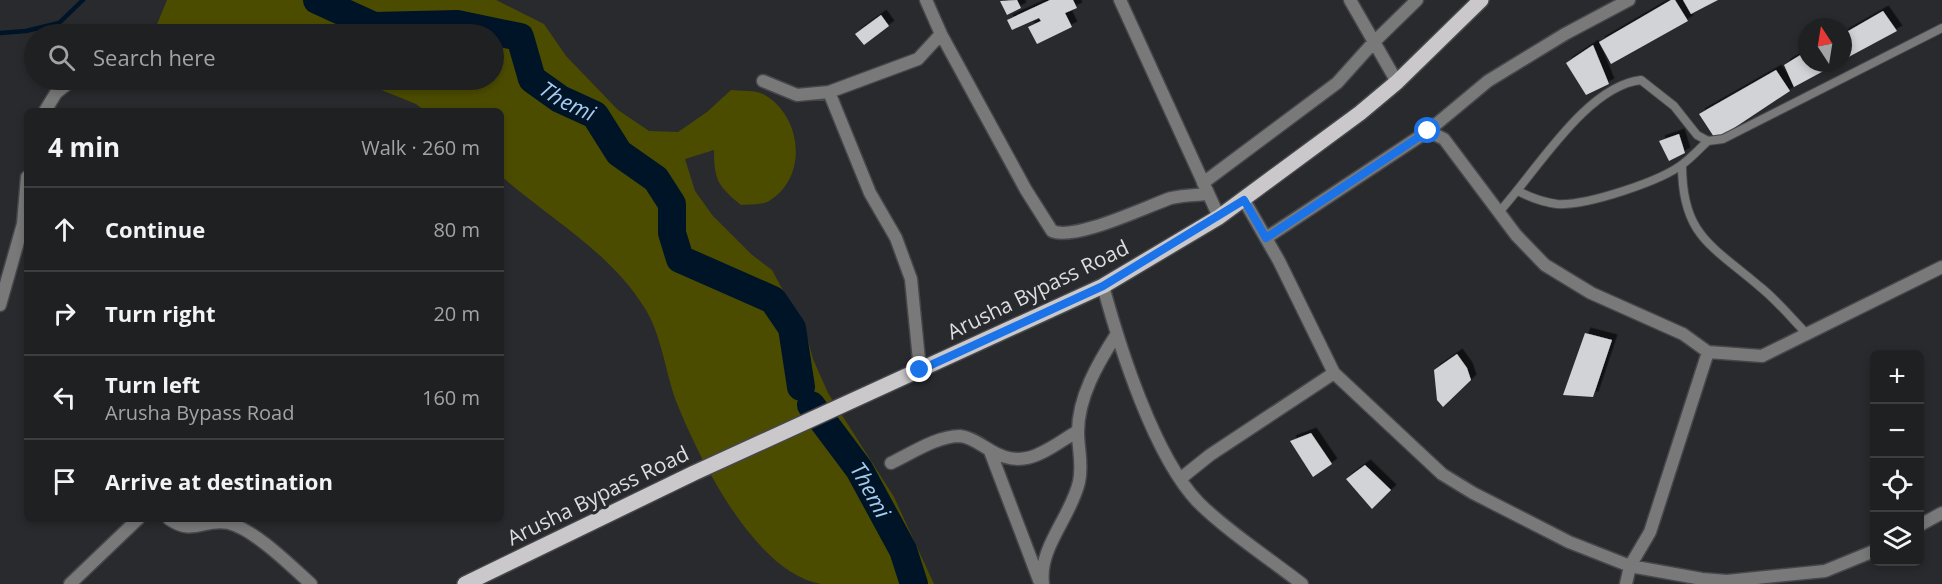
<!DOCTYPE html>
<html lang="en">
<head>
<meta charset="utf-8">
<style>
	body { margin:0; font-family:"Open Sans",sans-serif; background:#27282a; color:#f1f3f6 }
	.controls { position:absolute; right:18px; bottom:18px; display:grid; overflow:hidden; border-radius:9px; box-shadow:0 3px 9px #0003 }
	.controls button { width:54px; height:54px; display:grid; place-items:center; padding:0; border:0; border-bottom:2px solid #3c3e40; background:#1f2022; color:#f1f3f6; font:30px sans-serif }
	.compass { position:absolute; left:1798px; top:18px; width:54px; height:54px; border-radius:50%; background:#1f2022; box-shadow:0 3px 9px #0003; rotate:348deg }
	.stop { position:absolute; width:18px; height:18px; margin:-14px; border:4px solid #1a73e8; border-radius:50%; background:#fff }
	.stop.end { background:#1a73e8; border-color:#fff; box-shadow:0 2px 6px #0008 }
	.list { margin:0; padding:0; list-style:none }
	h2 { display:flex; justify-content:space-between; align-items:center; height:78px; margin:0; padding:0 24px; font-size:26px }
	h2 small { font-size:20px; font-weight:400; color:#a1a3a5 }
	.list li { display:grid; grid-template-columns:39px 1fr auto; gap:18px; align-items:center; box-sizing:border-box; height:84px; padding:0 24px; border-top:2px solid #3c3e40 }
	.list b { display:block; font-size:22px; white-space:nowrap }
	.list p { margin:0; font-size:20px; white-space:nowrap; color:#a1a3a5 }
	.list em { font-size:20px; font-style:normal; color:#a1a3a5 }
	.icon { flex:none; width:33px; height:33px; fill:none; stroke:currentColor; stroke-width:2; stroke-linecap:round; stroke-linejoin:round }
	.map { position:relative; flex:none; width:1942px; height:584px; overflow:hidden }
	.search { position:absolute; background:#1f2022; box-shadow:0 3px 9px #0003; left:24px; top:24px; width:480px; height:66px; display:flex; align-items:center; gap:15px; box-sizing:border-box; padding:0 21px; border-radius:33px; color:#a1a3a5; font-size:22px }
	.panel { position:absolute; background:#1f2022; box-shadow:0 3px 9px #0003; left:24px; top:108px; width:480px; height:414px; border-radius:9px }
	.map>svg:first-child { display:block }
</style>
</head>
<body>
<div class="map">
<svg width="1942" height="584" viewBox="0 0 1942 584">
	<defs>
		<filter id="shadow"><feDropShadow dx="5.5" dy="-5.5" stdDeviation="0" flood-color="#0009"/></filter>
	</defs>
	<rect width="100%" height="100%" fill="#292a2d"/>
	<path fill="#4c4c01" d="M167 0H496L544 24 566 56 618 110 649 131 678 132 707 112 731 90C740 91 755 90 763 94 802 115 809 177 769 201 762 205 749 204 741 205 718 186 714 180 714 150L685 159 695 191 713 216 751 254 772 270 806 333 813 359 828 393 894 497 934 584C907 584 880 584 852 584 842 584 831 584 821 584 754 572 699 458 676 401 665 371 662 335 644 307 610 252 549 218 501 176V111H425L416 104 369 85 313 80H494V34H153Z"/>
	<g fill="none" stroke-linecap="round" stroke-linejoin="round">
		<path stroke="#001428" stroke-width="4.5" d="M0 33 26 31 59 23 83 0"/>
		<g stroke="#001428" stroke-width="28">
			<path id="s1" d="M317 0 374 26 457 24 520 37 532 79 560 99 595 115 619 153 656 179 672 204V233L680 259 773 300 792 328 801 387"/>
			<path id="s2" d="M811 405 859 469 903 550 914 584"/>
		</g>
	</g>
	<path fill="#d1d3d7" filter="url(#shadow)" d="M1017 0 1021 8 1007 15 1000 1Z
		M1050 0H1073L1077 8 1065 13 1072 27 1037 44 1028 27 1041 21 1039 18 1012 30 1007 20Z
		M1671 0H1675L1688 21 1611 64 1599 42Z
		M1683 0H1718L1691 14Z
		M1883 11 1897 31 1843 60V34Z
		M881 15 889 26 864 45 855 34Z
		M1593 45 1609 84 1586 95 1566 63Z
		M1807 51V63H1829L1831 67 1794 87 1784 65Z
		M1776 70 1790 91 1716 140 1699 114Z
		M1679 134 1685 153 1669 161 1659 141Z
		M1585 333 1612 340 1593 397 1563 395Z
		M1457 354 1467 368 1471 380 1443 407 1437 400 1434 370Z
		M1311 433 1332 464 1313 477 1290 441Z
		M1365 465 1391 490 1372 509 1346 479Z"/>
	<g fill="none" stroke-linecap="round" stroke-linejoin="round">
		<g stroke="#46474a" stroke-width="10">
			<path id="lane" d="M1682 165C1682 235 1711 245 1759 286 1777 300 1792 319 1808 335
				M1518 191C1531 198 1542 202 1557 204 1586 206 1662 181 1684 163 1693 156 1700 148 1708 141
				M1499 212C1536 172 1586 86 1641 80L1674 106 1697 135 1708 141 1723 139 1942 28"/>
		</g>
		<g stroke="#46474a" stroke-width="15">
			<path id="street" d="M926 0 941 34 1026 190 1052 231C1075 241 1145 207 1171 198 1183 195 1196 195 1208 194
				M1120 0 1219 217
				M1350 0 1397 82
				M763 81 797 95 829 92 918 59 941 34
				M829 92 870 193 896 238 911 279 920 370
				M45 111 56 93 72 80
				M1428 131 1488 81 1565 34 1629 0
				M1203 183 1337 83 1373 43 1417 0
				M1244 200 1279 261 1334 373 1442 474 1473 493 1569 542 1630 566 1702 579 1727 581 1825 571 1874 551
				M1266 238 1428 131 1444 139 1516 235 1545 265 1591 293 1683 334 1708 352 1762 356 1942 267
				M1103 286C1120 348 1154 456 1198 502 1227 531 1270 559 1302 584
				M0 305 23 224 27 177
				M990 451 1039 580
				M891 463C912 453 937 436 960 436 971 437 981 445 990 450 1025 472 1047 449 1078 431
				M1180 479 1210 455 1334 373
				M169 519C193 536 204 518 228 523 254 529 290 565 311 584
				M1920 525 1942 513
				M70 584 138 519
				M1043 584C1038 548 1071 517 1079 482 1083 464 1078 449 1078 432 1078 397 1098 363 1116 335
				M1626 584 1630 566 1650 532 1708 352"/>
		</g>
		<g stroke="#46474a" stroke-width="18">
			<path id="primary" d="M465 584 694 473 1103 286 1219 217 1360 113 1397 82 1481 0"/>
		</g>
		<use href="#lane" stroke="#7a797a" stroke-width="8"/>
		<use href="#street" stroke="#7a797a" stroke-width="12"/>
		<use href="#primary" stroke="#cac8cb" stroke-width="15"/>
	</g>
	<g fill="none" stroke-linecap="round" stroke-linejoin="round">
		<path stroke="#1a73e8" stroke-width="8" d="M920 370 1103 286 1244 200 1266 238 1428 131"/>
	</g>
	<g text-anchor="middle" stroke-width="6" stroke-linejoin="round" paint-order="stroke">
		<g font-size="21" fill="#dddde0" stroke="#292a2d">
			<text transform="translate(1038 290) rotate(-26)" y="7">Arusha Bypass Road</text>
			<text transform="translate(598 496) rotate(-26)" y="7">Arusha Bypass Road</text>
		</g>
		<g font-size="22" font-style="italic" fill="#a7cbed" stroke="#292a2d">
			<text dy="8" stroke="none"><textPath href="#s1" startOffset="296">Themi</textPath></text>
			<text dy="8" stroke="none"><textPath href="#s2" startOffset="104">Themi</textPath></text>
		</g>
	</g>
</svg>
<div class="controls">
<button>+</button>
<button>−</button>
<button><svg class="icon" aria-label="locate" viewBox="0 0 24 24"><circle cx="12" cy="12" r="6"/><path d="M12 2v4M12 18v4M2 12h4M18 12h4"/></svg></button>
<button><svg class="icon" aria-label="layers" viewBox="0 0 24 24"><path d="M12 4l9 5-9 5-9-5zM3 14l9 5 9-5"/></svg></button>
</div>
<svg class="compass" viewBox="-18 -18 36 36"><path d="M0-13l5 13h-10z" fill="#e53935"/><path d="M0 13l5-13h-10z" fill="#a1a3a5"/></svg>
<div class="stop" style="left:1428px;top:131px"></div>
<div class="stop end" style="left:920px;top:370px"></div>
<div class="search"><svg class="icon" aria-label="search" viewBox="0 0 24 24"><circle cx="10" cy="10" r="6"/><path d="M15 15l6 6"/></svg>Search here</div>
<section class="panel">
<h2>4 min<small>Walk · 260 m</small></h2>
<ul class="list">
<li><svg class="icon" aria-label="ahead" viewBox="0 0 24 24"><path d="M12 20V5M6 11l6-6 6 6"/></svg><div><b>Continue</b></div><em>80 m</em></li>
<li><svg class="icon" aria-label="right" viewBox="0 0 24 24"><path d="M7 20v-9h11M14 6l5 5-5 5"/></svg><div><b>Turn right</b></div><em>20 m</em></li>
<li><svg class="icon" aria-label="left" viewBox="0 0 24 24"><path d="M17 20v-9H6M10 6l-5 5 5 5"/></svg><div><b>Turn left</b><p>Arusha Bypass Road</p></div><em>160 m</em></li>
<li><svg class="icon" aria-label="arrive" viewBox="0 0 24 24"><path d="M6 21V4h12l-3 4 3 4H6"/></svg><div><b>Arrive at destination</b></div></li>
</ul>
</section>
</div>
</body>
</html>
